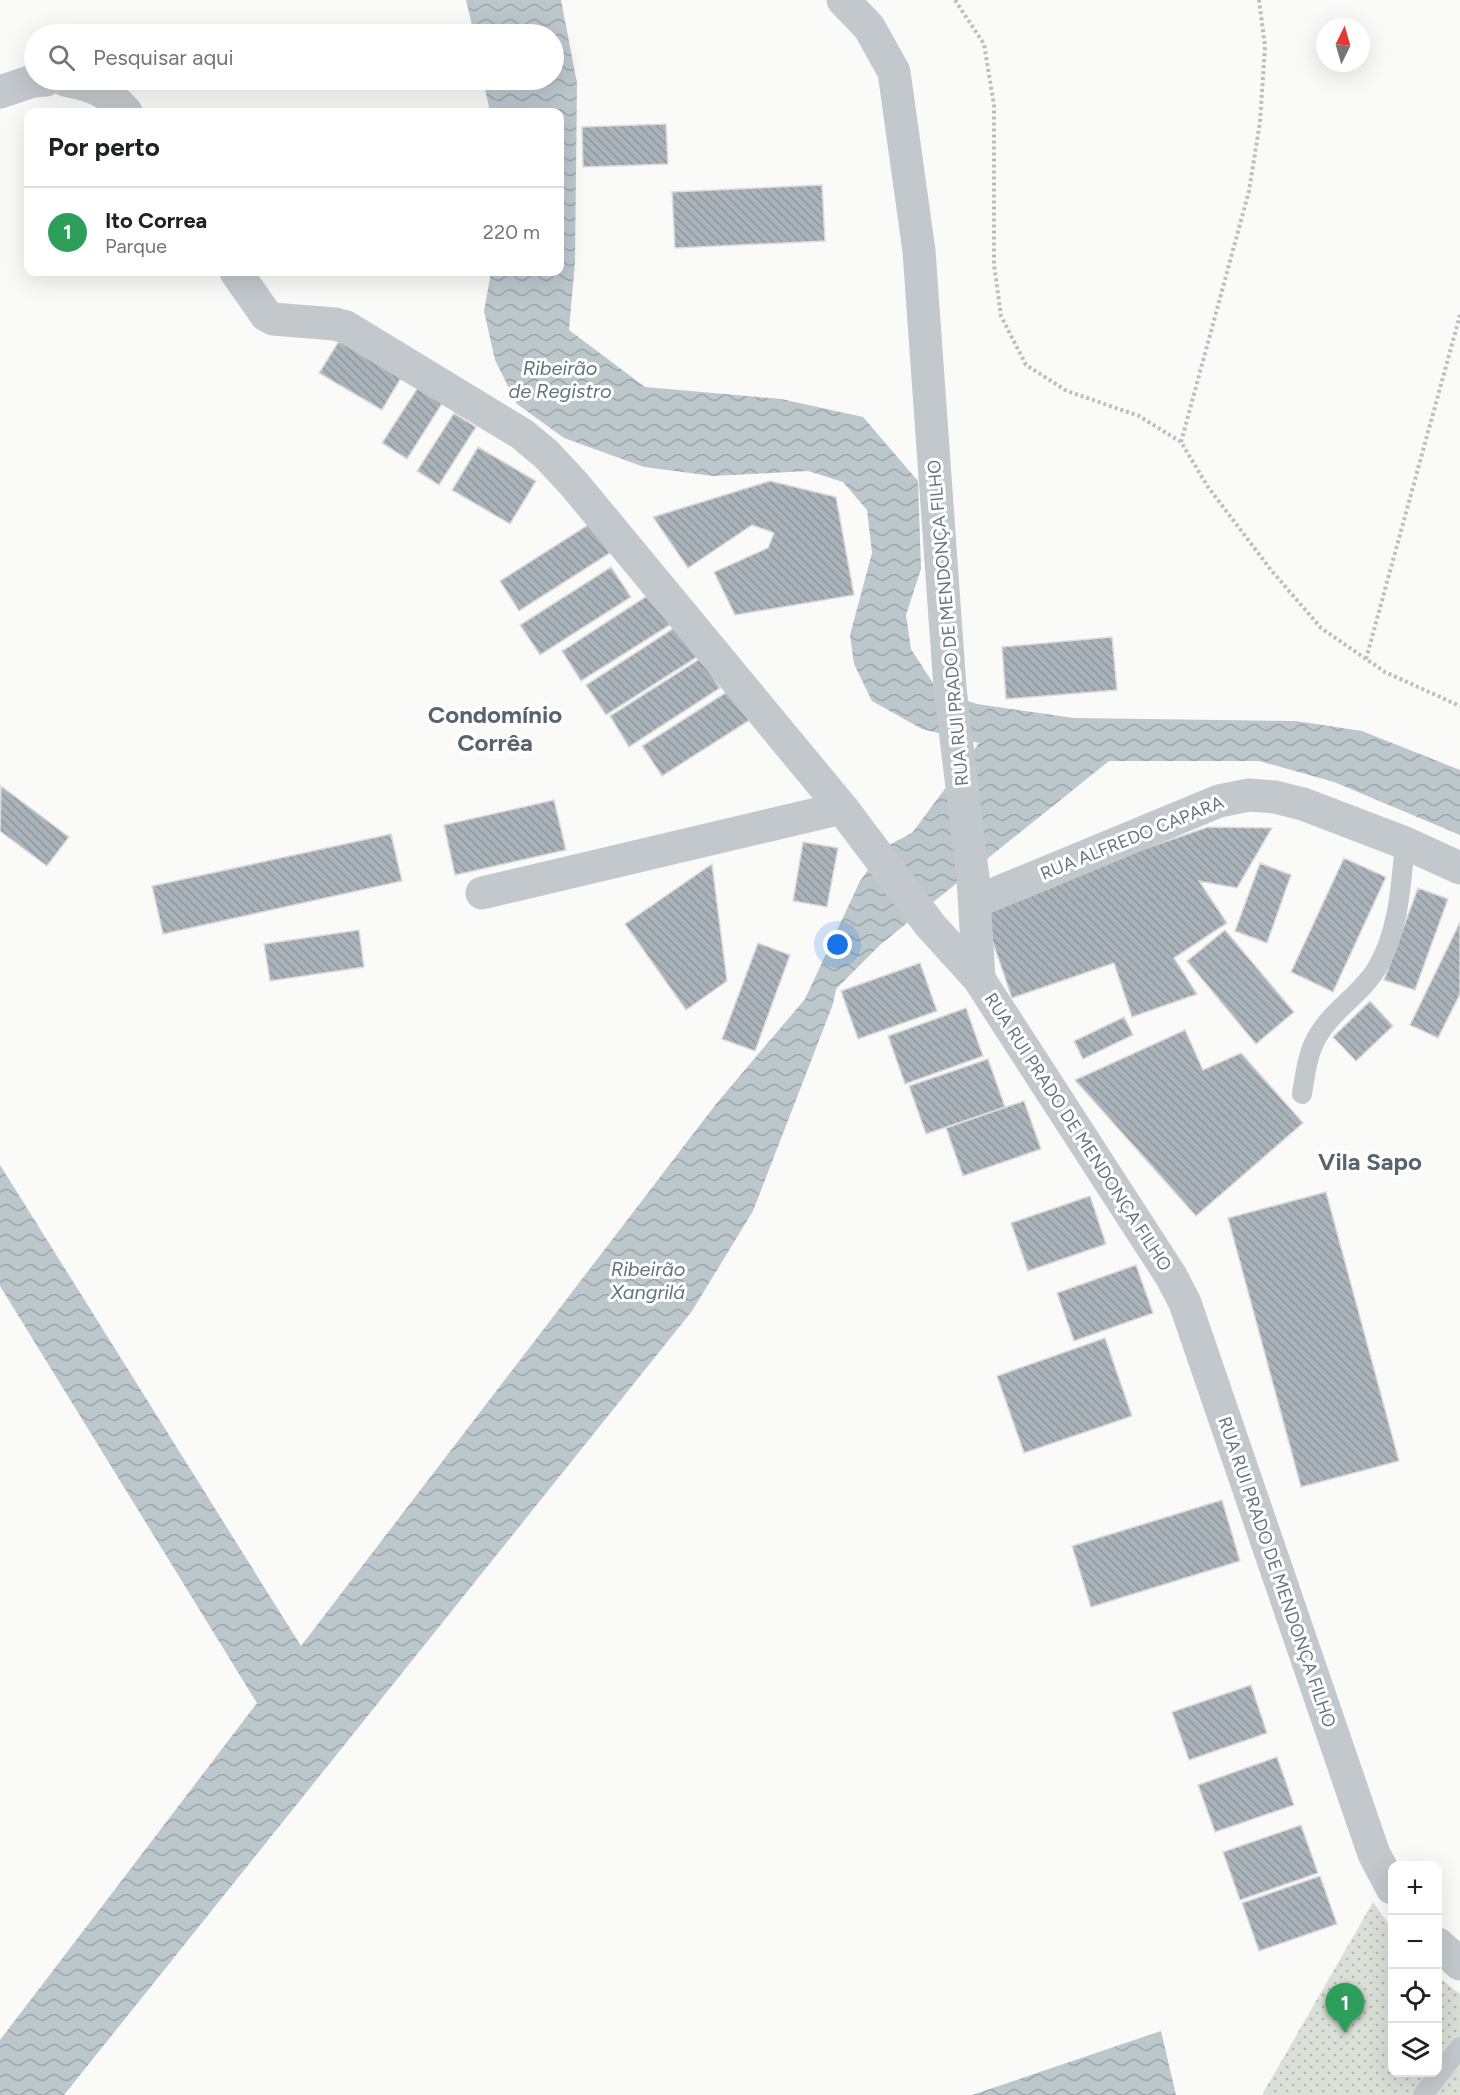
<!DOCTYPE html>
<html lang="pt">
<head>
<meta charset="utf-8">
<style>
	body { margin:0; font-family:Figtree,sans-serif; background:#f6f6f6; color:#202124 }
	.controls { position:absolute; right:18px; bottom:18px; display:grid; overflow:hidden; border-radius:12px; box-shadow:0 6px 24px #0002 }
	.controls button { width:54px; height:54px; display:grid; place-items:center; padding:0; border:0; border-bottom:2px solid #e0e0e0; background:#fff; color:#202124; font:30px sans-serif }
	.compass { position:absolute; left:1316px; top:18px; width:54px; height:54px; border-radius:50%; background:#fff; box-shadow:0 6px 24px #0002; rotate:5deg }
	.you { position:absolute; left:838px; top:945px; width:21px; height:21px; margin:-15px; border:4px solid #fff; border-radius:50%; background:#1a73e8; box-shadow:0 0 0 9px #1a73e833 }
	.badge { display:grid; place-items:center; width:39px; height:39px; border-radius:50%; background:#e4572e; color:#fff; font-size:20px; font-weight:700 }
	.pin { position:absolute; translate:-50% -50px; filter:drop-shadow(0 2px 3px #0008) }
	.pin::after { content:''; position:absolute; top:32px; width:21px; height:18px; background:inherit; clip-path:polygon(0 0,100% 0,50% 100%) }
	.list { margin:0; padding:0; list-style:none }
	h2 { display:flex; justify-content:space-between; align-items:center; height:78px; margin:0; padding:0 24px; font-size:26px }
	h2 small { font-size:20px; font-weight:400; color:#757577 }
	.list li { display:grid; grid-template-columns:39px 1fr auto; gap:18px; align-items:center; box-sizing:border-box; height:90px; padding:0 24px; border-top:2px solid #e0e0e0 }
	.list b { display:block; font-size:22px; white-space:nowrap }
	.list p { margin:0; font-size:20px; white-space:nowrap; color:#757577 }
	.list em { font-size:20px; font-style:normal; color:#757577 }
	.icon { flex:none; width:33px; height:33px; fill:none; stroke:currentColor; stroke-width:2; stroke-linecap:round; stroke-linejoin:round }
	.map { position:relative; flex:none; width:1460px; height:2095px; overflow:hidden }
	.search { position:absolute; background:#fff; box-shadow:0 6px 24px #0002; left:24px; top:24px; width:540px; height:66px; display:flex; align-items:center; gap:15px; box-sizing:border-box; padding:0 21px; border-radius:33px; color:#757577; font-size:22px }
	.panel { position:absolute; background:#fff; box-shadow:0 6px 24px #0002; left:24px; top:108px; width:540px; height:168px; border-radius:12px }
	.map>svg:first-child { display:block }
</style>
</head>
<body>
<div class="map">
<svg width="1460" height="2095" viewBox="0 0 1460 2095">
	<defs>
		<pattern id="park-dots" width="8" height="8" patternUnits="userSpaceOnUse" patternTransform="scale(1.5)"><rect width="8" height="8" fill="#dadfd7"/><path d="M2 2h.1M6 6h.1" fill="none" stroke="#b4b9b4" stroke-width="1.8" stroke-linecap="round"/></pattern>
		<pattern id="water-waves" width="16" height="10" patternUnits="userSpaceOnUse" patternTransform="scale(1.5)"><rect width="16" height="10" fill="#bbc7cb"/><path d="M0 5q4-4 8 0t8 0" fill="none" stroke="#9ca6aa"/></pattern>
		<pattern id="building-back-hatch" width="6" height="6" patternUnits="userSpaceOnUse" patternTransform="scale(1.5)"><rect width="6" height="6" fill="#aab3b9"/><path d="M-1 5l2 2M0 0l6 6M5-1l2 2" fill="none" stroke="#8e969c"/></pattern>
	</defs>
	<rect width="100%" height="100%" fill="#fafaf8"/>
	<path fill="url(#park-dots)" d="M1373 1902 1392 1929V2072H1438V1977L1460 1994V2095H1262Z"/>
	<path fill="url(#water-waves)" d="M466 0H561L577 83 575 262 569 330 645 387 781 399 863 417 918 481 921 569 906 615 911 649 938 691 977 704 1074 718 1296 721 1362 731 1460 770V835L1334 782 1259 761H1109L881 944 836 989 833 1004 753 1211 692 1311 64 2095H0V2040L257 1703 0 1286V1165L301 1646 716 1104 805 999 860 881 885 847 912 833 979 743 922 729 872 701 854 664 850 635 872 553 867 510 843 482 808 471 713 476 644 467 564 438 517 404 495 360 484 311 491 272H560V112H490L483 80H554V34H474Z
		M1161 2031 1176 2095H972Z"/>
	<path fill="url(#building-back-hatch)" stroke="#dcdcda" stroke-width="1.5" d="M666 124 668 164 583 167 582 127Z
		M822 185 825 241 675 248 672 192Z
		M339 341 401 378 382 410 319 373Z
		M426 375 450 391 407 459 382 443Z
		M454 413 476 427 439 485 417 471Z
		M478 447 536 481 510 524 452 490Z
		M770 481 836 497 854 595 735 615 714 572 768 548 774 533 752 525 688 568 653 517Z
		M591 523 610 553 519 611 500 581Z
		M611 567 631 597 540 655 520 625Z
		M653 592 673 623 581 681 562 651Z
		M677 626 697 657 606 715 586 685Z
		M1112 637 1117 690 1006 699 1002 647Z
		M701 658 720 688 629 747 610 716Z
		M733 688 753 718 662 776 642 746Z
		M1 786 69 837 47 866 0 831Z
		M554 800 566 850 455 875 444 825Z
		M1208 827 1272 828 1237 888 1199 881 1227 923 1174 958 1197 994 1132 1017 1114 963 1012 998 980 905Z
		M391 834 402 881 163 934 152 886Z
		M803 842 838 848 827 907 793 901Z
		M1344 858 1386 877 1333 992 1291 972Z
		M1260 863 1291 875 1267 943 1235 931Z
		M712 864 727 981 686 1010 625 924Z
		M1418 888 1448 899 1415 990 1384 980Z
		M1460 922V994L1438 1038 1410 1025Z
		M359 930 364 967 270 981 264 944Z
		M1225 930 1294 1012 1256 1044 1187 961Z
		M758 943 790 955 755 1051 722 1039Z
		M920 963 937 1011 858 1039 841 991Z
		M1370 1001 1393 1026 1356 1061 1333 1037Z
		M966 1008 983 1056 905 1084 888 1036Z
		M1124 1017 1133 1035 1083 1059 1074 1041Z
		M1185 1030 1203 1070 1241 1053 1303 1123 1196 1216 1075 1080Z
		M988 1059 1005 1107 926 1134 909 1086Z
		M1024 1101 1041 1149 963 1176 946 1128Z
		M1326 1192 1399 1461 1301 1487 1228 1218Z
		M1090 1196 1106 1244 1028 1271 1011 1223Z
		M1136 1265 1153 1313 1074 1341 1057 1293Z
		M1105 1338 1132 1416 1024 1453 997 1376Z
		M1222 1500 1240 1561 1091 1607 1072 1546Z
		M1251 1685 1267 1733 1189 1760 1172 1712Z
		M1277 1757 1294 1805 1215 1832 1198 1785Z
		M1301 1825 1318 1873 1240 1900 1223 1852Z
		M1320 1876 1337 1924 1259 1951 1242 1903Z"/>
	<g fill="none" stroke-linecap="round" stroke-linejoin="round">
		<path stroke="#bbbfc2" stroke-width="4" stroke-dasharray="3 3" stroke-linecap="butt" d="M955 0 984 44 994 105V264L1001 316 1026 365 1067 391 1139 416 1181 442 1208 487 1271 570 1321 628 1385 672 1460 706
			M1181 442 1249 191 1260 122 1265 46 1259 0
			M1366 659 1460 315"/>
		<path stroke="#c3c8cc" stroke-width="20" d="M1302 1094C1305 1076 1307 1057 1315 1041 1329 1012 1361 995 1377 968 1399 931 1401 884 1405 843
			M1423 2095 1460 2047"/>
		<path stroke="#c3c8cc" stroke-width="33" d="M843 0 869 27 894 72 919 251 950 688 973 878 979 979 1171 1276 1185 1303 1374 1854 1392 1888
			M65 80C92 85 108 91 126 112
			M0 92 33 81 46 80
			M236 272 266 315 273 319 335 324 346 327 522 434 546 454 574 484 842 808 930 925 979 979
			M482 893 842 808
			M975 902 1219 801 1249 795 1275 797 1303 804 1405 843 1460 868
			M1438 1944 1460 1964"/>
	</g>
	<g text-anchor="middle" stroke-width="6" stroke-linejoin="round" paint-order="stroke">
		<g font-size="18" fill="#657683" stroke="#fff">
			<text transform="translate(948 623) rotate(-95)" y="6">RUA RUI PRADO DE MENDONÇA FILHO</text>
			<text transform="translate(1132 838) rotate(-22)" y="6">RUA ALFREDO CAPARA</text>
			<text transform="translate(1078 1132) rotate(57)" y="6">RUA RUI PRADO DE MENDONÇA FILHO</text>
			<text transform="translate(1277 1572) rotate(71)" y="6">RUA RUI PRADO DE MENDONÇA FILHO</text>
		</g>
		<g font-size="20" font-style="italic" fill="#60757c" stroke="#fff">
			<text x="560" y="375">Ribeirão<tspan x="560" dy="23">de Registro</tspan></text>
			<text x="648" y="1276">Ribeirão<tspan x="648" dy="23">Xangrilá</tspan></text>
		</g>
		<g font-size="24" font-weight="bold" fill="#57646e" stroke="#fff">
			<text x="495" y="723">Condomínio<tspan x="495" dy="28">Corrêa</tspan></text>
			<text x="1370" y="1170">Vila Sapo</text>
		</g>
	</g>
</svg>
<div class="controls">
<button>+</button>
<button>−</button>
<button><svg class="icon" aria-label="locate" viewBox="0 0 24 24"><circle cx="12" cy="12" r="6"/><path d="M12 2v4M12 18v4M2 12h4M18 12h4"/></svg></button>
<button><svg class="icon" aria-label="layers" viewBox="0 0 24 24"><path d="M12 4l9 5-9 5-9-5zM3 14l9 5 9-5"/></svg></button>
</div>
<svg class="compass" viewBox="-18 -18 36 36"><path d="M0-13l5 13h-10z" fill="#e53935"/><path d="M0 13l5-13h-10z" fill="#757577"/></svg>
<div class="you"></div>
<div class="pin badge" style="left:1345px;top:2033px;background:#2e9e5b">1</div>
<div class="search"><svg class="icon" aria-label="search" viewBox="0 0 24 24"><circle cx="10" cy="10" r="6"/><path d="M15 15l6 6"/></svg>Pesquisar aqui</div>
<section class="panel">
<h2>Por perto<small></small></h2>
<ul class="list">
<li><span class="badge" style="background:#2e9e5b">1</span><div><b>Ito Correa</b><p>Parque</p></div><em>220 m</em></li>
</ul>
</section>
</div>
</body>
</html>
